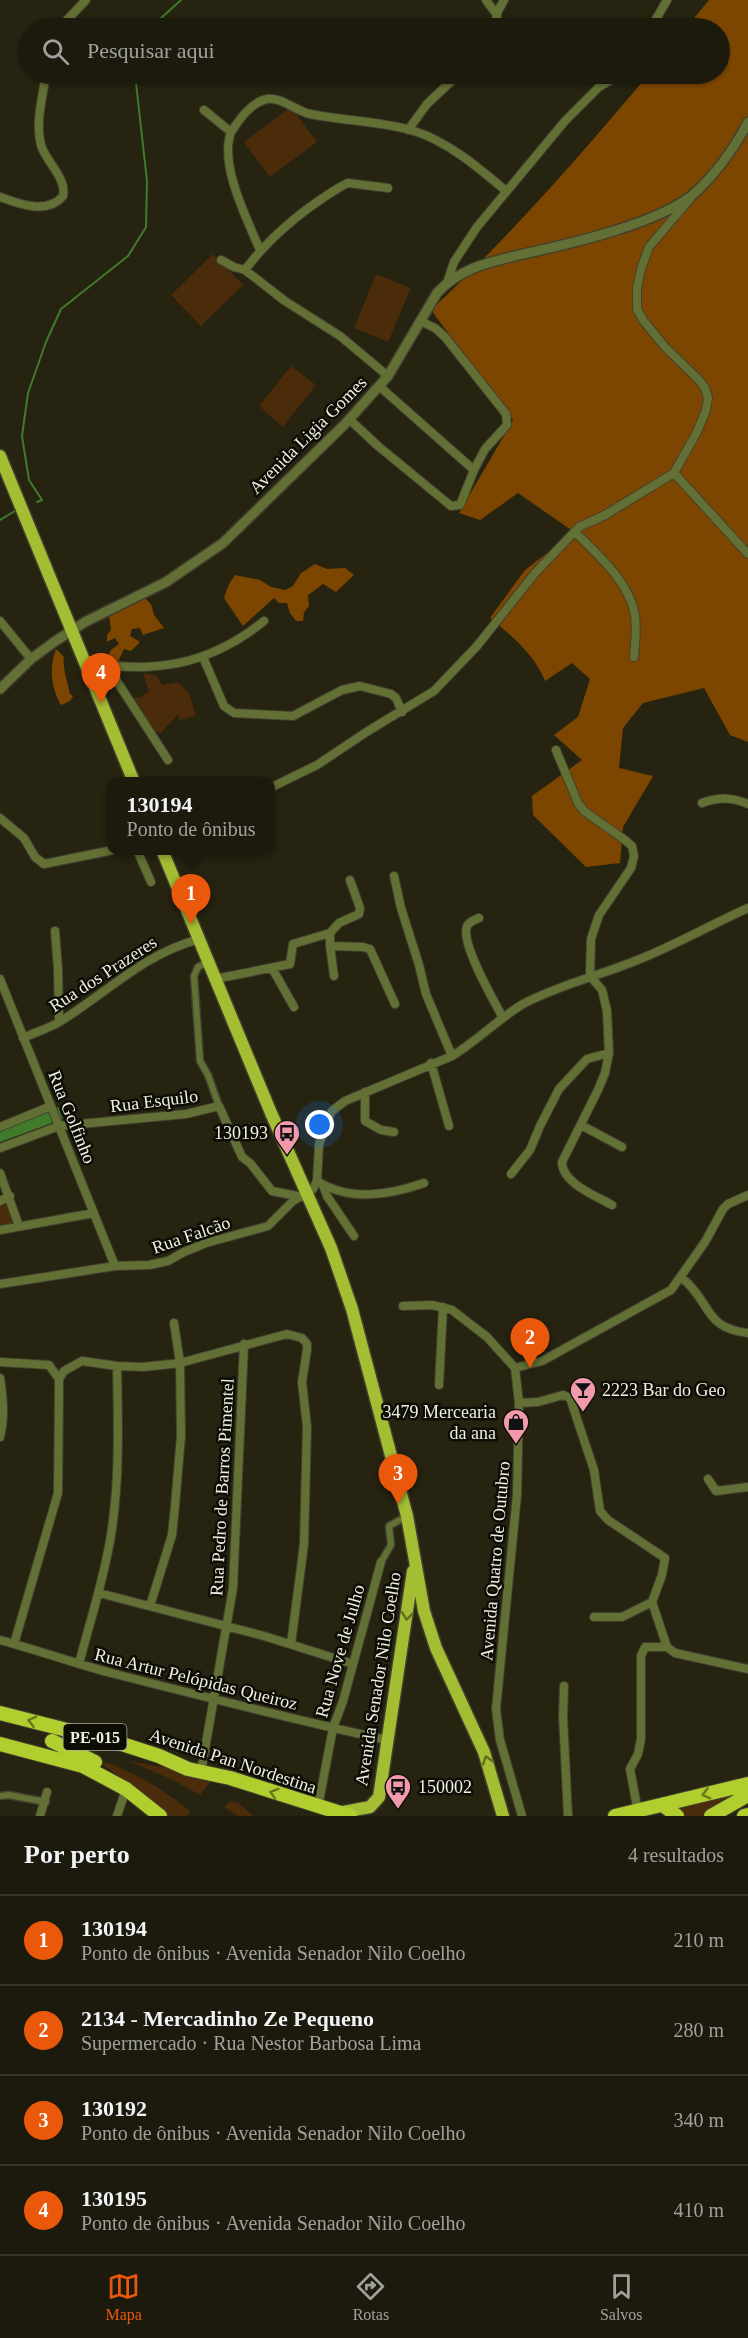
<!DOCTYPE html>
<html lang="pt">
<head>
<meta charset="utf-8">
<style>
	body { margin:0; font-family:"Times New Roman",serif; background:#29271b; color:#f1f3f6 }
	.you { position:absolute; left:320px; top:1125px; width:21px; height:21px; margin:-15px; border:4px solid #fff; border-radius:50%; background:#1a73e8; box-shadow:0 0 0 9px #1a73e833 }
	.badge { display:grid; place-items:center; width:39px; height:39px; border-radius:50%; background:#ea580c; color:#fff; font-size:20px; font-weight:700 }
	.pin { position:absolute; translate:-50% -50px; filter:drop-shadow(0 2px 3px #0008) }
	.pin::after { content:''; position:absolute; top:32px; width:21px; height:18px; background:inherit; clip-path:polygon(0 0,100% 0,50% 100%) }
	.popup { position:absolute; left:107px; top:777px; width:168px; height:78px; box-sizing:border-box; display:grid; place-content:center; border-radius:12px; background:#1c1a0d; filter:drop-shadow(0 2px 4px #0005); font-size:20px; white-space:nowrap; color:#a0a19d }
	.popup b { font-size:22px; color:#f1f3f6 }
	.popup::after { content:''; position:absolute; left:50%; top:100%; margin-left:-12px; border:12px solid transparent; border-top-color:#1c1a0d }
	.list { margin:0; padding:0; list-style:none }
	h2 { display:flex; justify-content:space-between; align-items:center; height:78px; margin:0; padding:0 24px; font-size:26px }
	h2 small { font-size:20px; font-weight:400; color:#a0a19d }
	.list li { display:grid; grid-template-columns:39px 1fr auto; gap:18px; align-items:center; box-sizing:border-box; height:90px; padding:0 24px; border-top:2px solid #3a382e }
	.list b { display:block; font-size:22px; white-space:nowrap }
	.list p { margin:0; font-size:20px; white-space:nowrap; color:#a0a19d }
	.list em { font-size:20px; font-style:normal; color:#a0a19d }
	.icon { flex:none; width:33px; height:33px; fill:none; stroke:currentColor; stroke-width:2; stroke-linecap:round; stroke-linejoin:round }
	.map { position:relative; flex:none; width:748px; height:1816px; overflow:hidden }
	.search { position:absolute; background:#1c1a0d; box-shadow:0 2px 4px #0004; left:18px; right:18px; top:18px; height:66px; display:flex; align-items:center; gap:15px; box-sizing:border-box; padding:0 21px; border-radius:33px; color:#a0a19d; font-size:22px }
	.sheet { height:438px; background:#1c1a0d }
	nav { display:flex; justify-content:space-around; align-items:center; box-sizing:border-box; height:84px; border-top:2px solid #3a382e; background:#1c1a0d; font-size:16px; color:#a0a19d }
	nav a { display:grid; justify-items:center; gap:3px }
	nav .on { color:#ea580c }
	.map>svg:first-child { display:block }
</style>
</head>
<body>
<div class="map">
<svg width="748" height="1816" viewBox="0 0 748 1816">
	<rect width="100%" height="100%" fill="#262311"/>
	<path fill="#4a2b0a" d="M291 107 317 142 270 177 244 142Z
		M213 254 243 285 201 326 171 295Z
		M376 274 411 288 388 342 354 328Z
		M291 366 316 385 283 427 259 406Z
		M143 673 157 676 162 685 178 682 189 693 196 716 179 720 178 714 161 733 154 731 133 698 140 697 149 691Z
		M7 1201 16 1224 0 1226V1204Z
		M96 1759C131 1770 162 1788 190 1811L188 1816H170Z
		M129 1761 179 1770 212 1780 200 1795 173 1780Z
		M748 1786 706 1816H680L668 1804Z
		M230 1801 239 1803 253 1816H238L224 1807Z"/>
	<path fill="#7d4600" d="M709 0H748V742L730 735 704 688 643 703 623 728 619 768 653 776 623 827 620 863 586 867 533 815 532 796 582 760 554 735 578 717 590 679 572 663 545 681C535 655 511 635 490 618L525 570 574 532 518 493 480 520 459 513 513 420 431 310C509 237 580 156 649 74H720V28H686Z
		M315 564 327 569 345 568 354 575 336 592 323 584 308 595 309 606 304 612 303 621H296L290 613 287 603H279L274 598 243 626 224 598 229 584 235 575 260 580 271 587 285 590 293 586 301 573Z
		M145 598 151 604 154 615 164 628 143 635 140 628 132 629 130 636 140 642 131 651 124 649 117 664 105 661 111 650 119 644 115 638 107 642V635L111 630 109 616Z
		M56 649 64 657C62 668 68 683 70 694L73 696 70 701 61 705C51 688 49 667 56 649Z"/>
	<path fill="#3f7b2b" d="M58 1107 63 1119 0 1142V1130Z"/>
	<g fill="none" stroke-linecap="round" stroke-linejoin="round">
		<path stroke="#3f7b2b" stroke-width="2" d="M150 28 181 0
			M37 502 42 500 29 480 22 436 28 393 46 342 61 309 128 256 146 227 147 181 135 74
			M0 520 15 511"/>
		<g stroke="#42402e" stroke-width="9">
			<path id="pedestrian" d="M208 962 198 967 194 976 200 1061 208 1075 219 1106
				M381 1562 391 1545 389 1526 407 1516
				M0 1796 9 1795 46 1802"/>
		</g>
		<g stroke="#42402e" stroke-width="10">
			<path id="minor" d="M486 0 497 15
				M61 28 65 22 86 0
				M495 28 497 13 504 0
				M651 28 667 0
				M204 110 231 132C219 165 247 219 260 250
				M408 130 427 104 459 74
				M231 132C239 120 251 102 267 99 282 97 296 111 310 114 344 121 381 121 414 131 449 142 480 169 506 191
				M0 197C19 204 47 215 63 196 67 178 46 162 41 145 35 123 43 95 46 74
				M221 260 234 267 245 270 285 301 340 336 388 376
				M245 270C271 235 304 209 340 187L348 183 388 188
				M447 283 454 262 477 227 565 121 599 87 622 74
				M379 386 474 470
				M349 419 378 446 451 506 460 505 474 470 485 449 507 425 506 414 445 337 435 328 420 321
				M674 473 748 554
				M575 532C598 555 629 581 635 615 637 629 635 643 634 657
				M0 621 31 659
				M203 657 224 706 234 713 293 716 342 690 360 686 391 694 396 698 402 712
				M84 662C153 674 208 666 264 621
				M107 666 168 760
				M556 750 578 803 584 811 625 840 632 846 634 856 631 868 599 915 591 939 590 976 602 990 607 1011 609 1053 605 1073 598 1090 562 1162C562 1183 596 1196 612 1205
				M270 788 317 765 368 731 434 691 477 646 536 572 579 527 605 515 674 473 697 432 706 410 708 398 705 388 699 380 665 347 643 320 637 309V289L641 269 649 247 690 199
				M702 803C720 797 731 797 748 804
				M0 818 24 838 35 857 44 864 113 850
				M137 850 151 882
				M394 876 401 908 419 965 426 994 452 1056
				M479 918C474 920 469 922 467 926 460 943 494 1001 503 1018
				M55 931 58 969 59 1022
				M330 933V946L363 947 370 949 395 1004
				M330 946 334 976
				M272 968 294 1007
				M0 979 115 1266
				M215 979 290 964 293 944 330 933 339 923 359 914 360 908 350 880
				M23 1038C36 1032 50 1028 61 1021 109 991 145 953 200 939
				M431 1063 449 1126
				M365 1092V1121L381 1130 394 1132
				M581 1125 622 1147
				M0 1127 51 1106
				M0 1148 59 1126 186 1114 219 1106 242 1157 250 1163 272 1191 302 1197
				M0 1173 19 1226
				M511 1174 530 1150 540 1126 559 1089 587 1059 609 1053
				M317 1181C350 1202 389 1195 424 1183
				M323 1185 327 1196 354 1236
				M0 1201 10 1196
				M0 1230 94 1213
				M681 1277C712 1302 703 1328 748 1333
				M0 1284 115 1266 149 1265 168 1261 184 1252 206 1243 268 1226 293 1201 313 1189 317 1181 319 1145 325 1125 332 1111 345 1101 452 1056C477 1041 498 1019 523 1004 559 985 598 976 635 961 674 946 710 925 748 908
				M403 1306 432 1305 452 1310 487 1337 515 1368 519 1403 517 1495 496 1709 500 1740 522 1816
				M0 1362 49 1365 59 1379
				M515 1368 542 1361 671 1290 705 1242 723 1209 728 1204 748 1195
				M0 1378C3 1398 5 1417 0 1437
				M439 1385 443 1307
				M519 1403 538 1402 563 1395 570 1398 594 1470 600 1511 608 1520 665 1558 662 1575 652 1602 667 1647 675 1653 748 1669
				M708 1479 716 1491 748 1487
				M99 1593 264 1636 353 1664
				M150 1606 172 1535 175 1506 181 1436 180 1363 174 1323
				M594 1617H622L652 1602
				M0 1640C38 1650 76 1664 115 1674 205 1697 295 1720 387 1740
				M14 1644 58 1493 59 1392V1379L64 1371 82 1361 117 1366 143 1367 180 1363 287 1334 302 1338 307 1344V1350L302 1382 307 1427 304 1544 291 1644
				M79 1664C90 1621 104 1579 111 1535 120 1479 118 1422 117 1366
				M564 1686 563 1716 568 1816
				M201 1772 233 1588 244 1344
				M318 1807 333 1728 343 1701 381 1562
				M638 1812 630 1769 638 1754 641 1739V1656L645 1647H667
				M40 1816 47 1792
				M117 1816 126 1789"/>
		</g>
		<g stroke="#42402e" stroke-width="12">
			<path id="tertiary" d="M0 689 31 659 54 642 85 622 166 582 223 543 345 424 388 376 437 293C461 267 491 262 523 254 569 244 662 223 696 192 716 173 735 147 748 122"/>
		</g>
		<g stroke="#42402e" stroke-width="15">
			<path id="primary" d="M0 456 134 782
				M162 850 271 1113 331 1248 352 1309 407 1516 424 1611 436 1648 484 1752 503 1816
				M338 1813 370 1807 379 1797 413 1571"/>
		</g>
		<g stroke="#42402e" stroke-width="16">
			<path id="trunk" d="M0 1713 122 1744 159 1756 188 1769 230 1778 350 1816
				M52 1741 95 1762
				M0 1744 83 1766 126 1789 160 1816
				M663 1805 677 1816
				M615 1816 748 1784
				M711 1816 748 1795
				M744 1816 748 1815"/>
		</g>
		<use href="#pedestrian" stroke="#637035" stroke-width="6"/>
		<use href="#minor" stroke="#637035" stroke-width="8"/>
		<use href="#tertiary" stroke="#637035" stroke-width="9"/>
		<use href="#primary" stroke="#a4be33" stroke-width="12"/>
		<use href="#trunk" stroke="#b1ce2f" stroke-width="14"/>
	</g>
	<defs><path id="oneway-chevron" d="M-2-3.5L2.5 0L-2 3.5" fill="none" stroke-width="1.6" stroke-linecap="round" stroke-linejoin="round" transform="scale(1.5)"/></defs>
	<g stroke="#606e1e">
		<use href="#oneway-chevron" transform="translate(407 1616) rotate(97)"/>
		<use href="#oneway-chevron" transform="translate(487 1760) rotate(-108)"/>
	</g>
	<g stroke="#68771c">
		<use href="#oneway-chevron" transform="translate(32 1721) rotate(-165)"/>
		<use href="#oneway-chevron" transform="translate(274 1793) rotate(-162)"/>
		<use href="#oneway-chevron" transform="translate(706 1794) rotate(166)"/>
	</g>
	<defs>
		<g id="bus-pin" transform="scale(1.35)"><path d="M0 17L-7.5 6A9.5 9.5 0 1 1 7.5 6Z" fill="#f29aac" stroke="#0e0d05"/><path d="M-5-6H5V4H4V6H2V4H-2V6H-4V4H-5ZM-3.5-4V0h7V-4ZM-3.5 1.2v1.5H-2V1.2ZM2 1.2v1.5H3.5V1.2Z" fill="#111"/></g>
		<g id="bar-pin" transform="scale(1.35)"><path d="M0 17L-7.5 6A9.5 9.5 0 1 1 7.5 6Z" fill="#f29aac" stroke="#0e0d05"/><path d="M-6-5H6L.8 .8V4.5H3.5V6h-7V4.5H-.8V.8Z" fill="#111"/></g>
		<g id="shop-pin" transform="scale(1.35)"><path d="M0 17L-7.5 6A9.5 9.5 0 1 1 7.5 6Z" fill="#f29aac" stroke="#0e0d05"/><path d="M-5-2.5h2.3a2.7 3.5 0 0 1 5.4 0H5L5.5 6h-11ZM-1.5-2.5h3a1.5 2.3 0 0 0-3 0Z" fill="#111"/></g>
	</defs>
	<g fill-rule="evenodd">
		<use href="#bus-pin" x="287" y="1133"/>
		<use href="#bar-pin" x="583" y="1390"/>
		<use href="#shop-pin" x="516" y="1422"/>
		<use href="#bus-pin" x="398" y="1787"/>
	</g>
	<g text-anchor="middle" stroke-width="5" stroke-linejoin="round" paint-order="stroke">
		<rect fill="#0e0d05" stroke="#acaba0" stroke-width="1.5" x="63.5" y="1724" width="63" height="26" rx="4.5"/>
		<g font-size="16" font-weight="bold" fill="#f0efe3">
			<text x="95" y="1743">PE-015</text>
		</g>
		<g font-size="18" fill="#f0efe3" stroke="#0e0d05">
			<text transform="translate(308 435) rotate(-45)" y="6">Avenida Ligia Gomes</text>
			<text transform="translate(103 974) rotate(-33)" y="6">Rua dos Prazeres</text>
			<text transform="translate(154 1101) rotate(-7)" y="6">Rua Esquilo</text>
			<text transform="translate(72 1117) rotate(68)" y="6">Rua Golfinho</text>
			<text transform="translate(191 1235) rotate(-19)" y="6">Rua Falcão</text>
			<text transform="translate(222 1487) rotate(-87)" y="6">Rua Pedro de Barros Pimentel</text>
			<text transform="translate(495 1561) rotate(-85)" y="6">Avenida Quatro de Outubro</text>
			<text transform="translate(340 1651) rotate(-74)" y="6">Rua Nove de Julho</text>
			<text transform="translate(196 1679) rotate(14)" y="6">Rua Artur Pelópidas Queiroz</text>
			<text transform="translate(378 1679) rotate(-81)" y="6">Avenida Senador Nilo Coelho</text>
			<text transform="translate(233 1761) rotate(18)" y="6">Avenida Pan Nordestina</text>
		</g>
		<g font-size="18" fill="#f0efe3" stroke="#0e0d05" text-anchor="end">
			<text x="268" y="1139">130193</text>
			<text x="602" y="1396" text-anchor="start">2223 Bar do Geo</text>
			<text x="496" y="1418">3479 Mercearia<tspan x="496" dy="21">da ana</tspan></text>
			<text x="418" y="1793" text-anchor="start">150002</text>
		</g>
	</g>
</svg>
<div class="you"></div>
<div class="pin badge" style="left:191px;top:924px">1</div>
<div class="popup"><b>130194</b>Ponto de ônibus</div>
<div class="pin badge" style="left:530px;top:1368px">2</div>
<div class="pin badge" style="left:398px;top:1504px">3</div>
<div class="pin badge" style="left:101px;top:703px">4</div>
<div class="search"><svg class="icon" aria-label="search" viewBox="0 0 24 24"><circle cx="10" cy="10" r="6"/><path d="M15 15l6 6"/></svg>Pesquisar aqui</div>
</div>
<section class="sheet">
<h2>Por perto<small>4 resultados</small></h2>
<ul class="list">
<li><span class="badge">1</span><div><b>130194</b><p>Ponto de ônibus · Avenida Senador Nilo Coelho</p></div><em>210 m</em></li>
<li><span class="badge">2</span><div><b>2134 - Mercadinho Ze Pequeno</b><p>Supermercado · Rua Nestor Barbosa Lima</p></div><em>280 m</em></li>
<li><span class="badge">3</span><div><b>130192</b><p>Ponto de ônibus · Avenida Senador Nilo Coelho</p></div><em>340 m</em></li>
<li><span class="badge">4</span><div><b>130195</b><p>Ponto de ônibus · Avenida Senador Nilo Coelho</p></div><em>410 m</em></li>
</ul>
</section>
<nav>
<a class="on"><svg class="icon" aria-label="map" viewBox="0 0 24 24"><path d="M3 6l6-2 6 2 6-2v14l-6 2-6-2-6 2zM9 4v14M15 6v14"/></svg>Mapa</a>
<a><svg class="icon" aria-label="directions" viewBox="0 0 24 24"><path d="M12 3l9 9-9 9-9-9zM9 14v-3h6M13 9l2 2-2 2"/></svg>Rotas</a>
<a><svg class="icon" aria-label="saved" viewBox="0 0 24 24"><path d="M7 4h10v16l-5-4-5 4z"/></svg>Salvos</a>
</nav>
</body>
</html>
